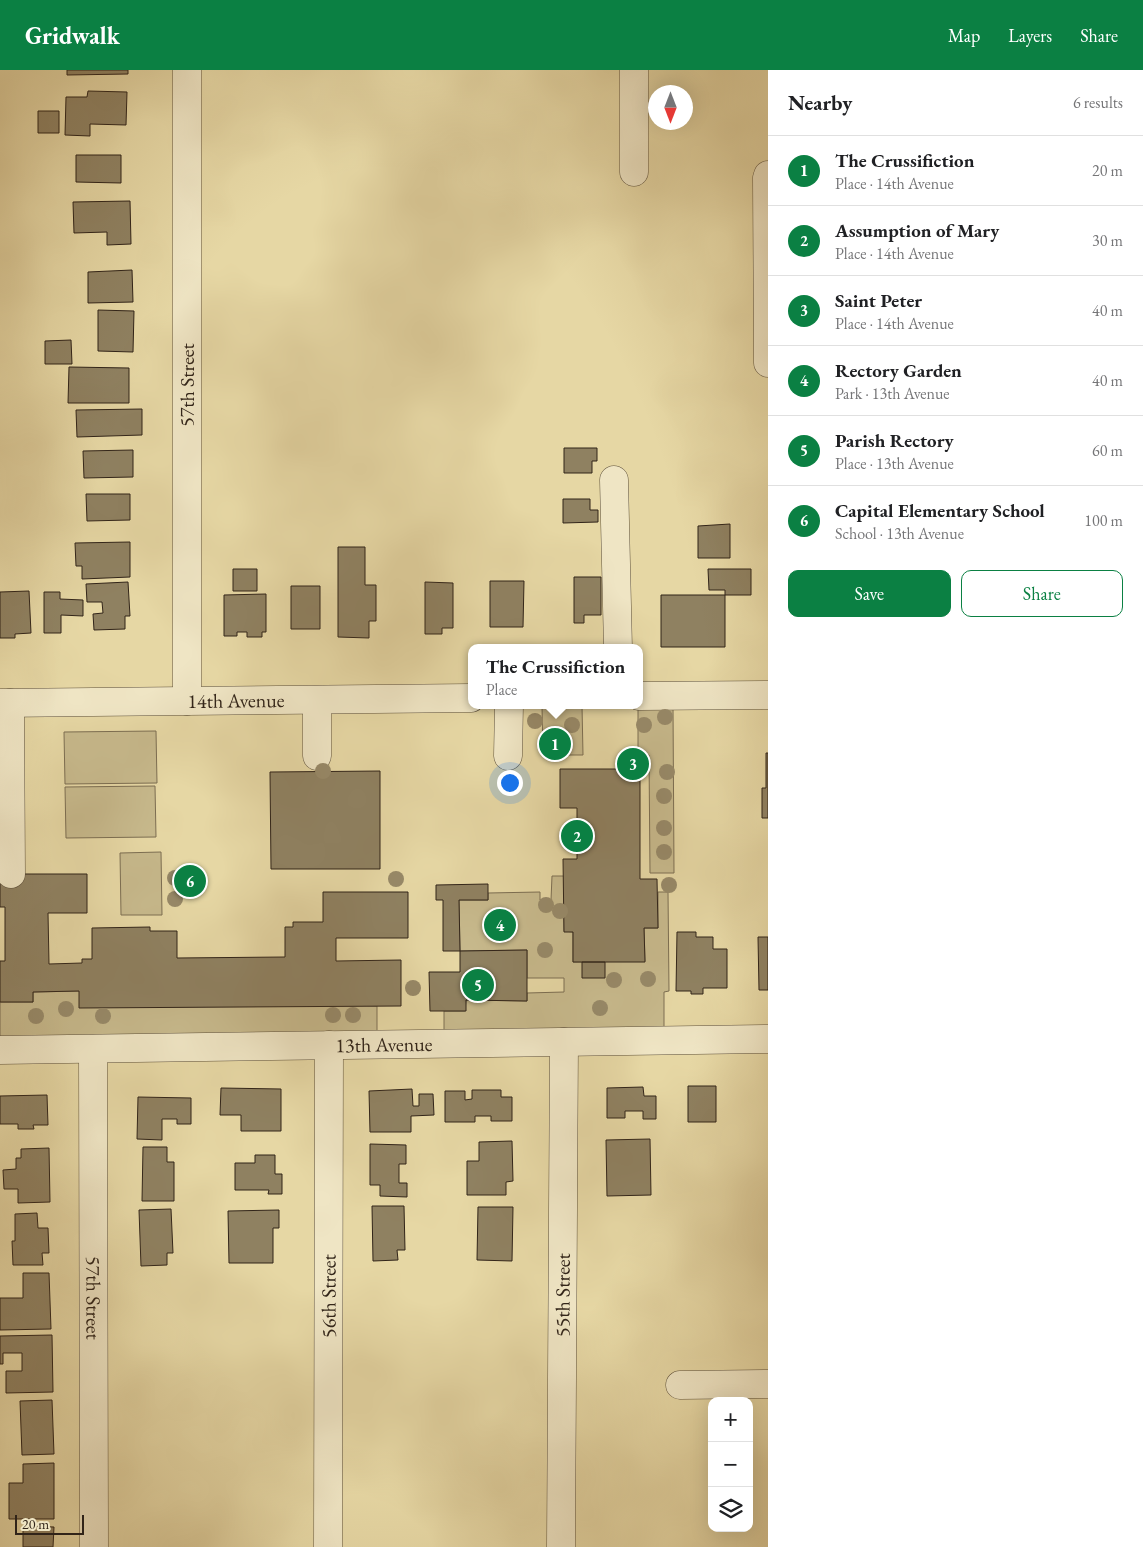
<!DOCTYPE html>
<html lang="en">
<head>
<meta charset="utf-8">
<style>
	body { margin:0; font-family:"EB Garamond",serif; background:#f2f2f2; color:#202124 }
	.controls { position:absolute; right:15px; bottom:15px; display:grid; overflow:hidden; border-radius:10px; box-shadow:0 5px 20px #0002 }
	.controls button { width:45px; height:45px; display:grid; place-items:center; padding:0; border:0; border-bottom:1px solid #e0e0e0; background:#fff; color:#202124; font:25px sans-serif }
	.compass { position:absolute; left:648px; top:15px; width:45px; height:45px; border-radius:50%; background:#fff; box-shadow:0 5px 20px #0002; rotate:180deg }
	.scale { position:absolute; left:15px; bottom:12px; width:69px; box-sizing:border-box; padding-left:5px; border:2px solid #312419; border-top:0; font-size:14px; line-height:18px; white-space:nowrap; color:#312419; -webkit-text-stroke:4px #efe5c4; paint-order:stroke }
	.you { position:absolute; left:509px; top:712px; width:18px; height:18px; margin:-12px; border:4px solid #fff; border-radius:50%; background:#1a73e8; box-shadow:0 0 0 8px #1a73e833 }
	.badge { display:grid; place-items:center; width:32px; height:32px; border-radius:50%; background:#0b8043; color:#fff; font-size:16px; font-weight:700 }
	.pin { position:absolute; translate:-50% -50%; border:2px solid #fff; box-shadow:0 1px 5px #0006 }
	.popup { position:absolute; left:468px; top:574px; width:175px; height:65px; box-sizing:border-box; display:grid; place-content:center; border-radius:10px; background:#fff; filter:drop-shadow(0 1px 4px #0005); font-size:16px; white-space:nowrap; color:#757577 }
	.popup b { font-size:19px; color:#202124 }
	.popup::after { content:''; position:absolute; left:50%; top:100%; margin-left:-10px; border:10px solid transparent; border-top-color:#fff }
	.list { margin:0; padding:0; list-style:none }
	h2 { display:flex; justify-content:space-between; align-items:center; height:65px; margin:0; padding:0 20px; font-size:21px }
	h2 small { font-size:16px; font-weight:400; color:#757577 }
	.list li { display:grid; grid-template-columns:32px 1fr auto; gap:15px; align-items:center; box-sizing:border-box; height:70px; padding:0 20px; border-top:1px solid #e0e0e0 }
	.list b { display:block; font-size:19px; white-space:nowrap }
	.list p { margin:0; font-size:16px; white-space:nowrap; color:#757577 }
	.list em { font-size:16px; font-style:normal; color:#757577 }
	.actions { display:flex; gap:10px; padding:15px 20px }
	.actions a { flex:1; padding:11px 0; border:1px solid #0b8043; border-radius:10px; text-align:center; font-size:18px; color:#0b8043 }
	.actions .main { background:#0b8043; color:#fff }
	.icon { flex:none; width:28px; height:28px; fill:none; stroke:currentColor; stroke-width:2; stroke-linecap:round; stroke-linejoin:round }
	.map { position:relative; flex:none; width:768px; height:1477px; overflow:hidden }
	header { display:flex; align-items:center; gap:30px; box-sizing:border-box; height:70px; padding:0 25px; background:#0b8043; color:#fff }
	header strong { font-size:24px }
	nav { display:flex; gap:28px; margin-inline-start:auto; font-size:18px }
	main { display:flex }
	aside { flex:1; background:#fff }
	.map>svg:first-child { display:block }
</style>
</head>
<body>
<header>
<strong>Gridwalk</strong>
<nav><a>Map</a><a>Layers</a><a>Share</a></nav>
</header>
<main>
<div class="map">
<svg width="768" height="1477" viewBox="0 0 768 1477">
	<rect width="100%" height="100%" fill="#e6d7a4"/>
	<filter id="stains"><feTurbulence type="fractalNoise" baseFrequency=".004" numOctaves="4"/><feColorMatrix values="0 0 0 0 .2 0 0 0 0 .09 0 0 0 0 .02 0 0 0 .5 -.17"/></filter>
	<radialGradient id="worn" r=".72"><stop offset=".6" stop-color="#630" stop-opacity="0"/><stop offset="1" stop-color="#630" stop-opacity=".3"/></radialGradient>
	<path fill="#c7b98c" stroke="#7c6e52" d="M673 635 674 803H650L649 685H638V636Z
		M582 636 583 685H543L542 636Z
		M156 661 157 713 65 714 64 662Z
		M155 716 156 767 66 768 65 717Z
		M161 782 162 845H121L120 783Z
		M552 806H564V861L573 862V892L645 891 644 858H658V822H668L669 921 664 922V960L444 962V941H465L466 930 527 931V923L564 922V908H527V880L460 881 459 830H488V823L540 822V830H551Z
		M79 921 377 936V963L0 968V932H33V922Z"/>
	<path fill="#8f8161" stroke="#312419" d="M67 0H128V4L67 5Z
		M88 21 127 22 126 55 90 54V66L65 65 66 27H87Z
		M38 41H59V63H38Z
		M76 85H121V113L76 112Z
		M130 131 131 174 107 175V162L74 163 73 132Z
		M132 200 133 232 88 233V202Z
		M98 240 134 241 133 282 98 281Z
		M71 270 72 294H45V271Z
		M69 297 129 298V333H68Z
		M142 339V365L77 367 76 340Z
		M564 378H597V391H592V403H564Z
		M133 380V407L84 408 83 381Z
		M86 424H130V450L87 451Z
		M563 429H590V440H598V452L563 453Z
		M730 454V488H698V456Z
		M130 472V507L82 509V496H76L75 473Z
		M338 477H365V515H376V551H369V568L338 567Z
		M233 499H257V521H233Z
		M708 499H751V525H725V520H709Z
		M574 507H601V545H584V553H574Z
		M490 511H524L523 557H490Z
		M128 512 130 546H125V559L94 560 93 544 103 543 102 532H87L86 514Z
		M425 512 453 513V558H442V564H425Z
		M291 516H320V559H291Z
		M29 521 31 563 15 564V568H0V522Z
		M44 522H60V529L83 530V546L61 545V563H44Z
		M266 524V562H262V567H247V562H237V566H224V525Z
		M661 525H725V577H661Z
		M766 683H768V748H762V718H766Z
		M560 699H640V809H657L658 858H644L645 892H573V862H564L563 789H577V738H560Z
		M380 701V799H271L270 702Z
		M0 804H87V843H48L49 894 82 893V889H92V858L150 857V861H177V888L285 887V857H293V852H323V822H408V868H336V891L401 890V936L79 938V921L33 922V932H0V891H5V837H0Z
		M488 814V830H459L460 881H443V830H436V815Z
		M677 862H696V867H713V879H727V918H703V924H691V921H676Z
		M758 867H768V920H759Z
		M527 880V931L466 930V941H430L429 902H460V881Z
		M582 892H605V908H582Z
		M688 1016H716V1052H688Z
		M643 1017 644 1026H656V1049H643V1041H625V1048H607V1018Z
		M221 1018 281 1019V1061H241V1045H220Z
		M412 1019 413 1036H419V1024H433L434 1045 411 1046V1062H370L369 1021Z
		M472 1020H501V1027H512V1051H491V1046H475V1052H445V1021H465V1030L472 1029Z
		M47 1025 48 1055H33L34 1059H18V1054H0V1026Z
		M138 1027 191 1028V1054H177V1049H162V1070L137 1069Z
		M650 1069 651 1125 607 1126 606 1070Z
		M512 1071 513 1111 506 1112V1125H467V1091H479V1072Z
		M370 1074 406 1075V1094H399V1113H407V1127L380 1126V1115H370Z
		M143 1077H167V1092H174V1131H142Z
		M49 1078 50 1132 18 1133V1119H4L3 1100 16 1099V1088H21V1079Z
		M255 1085H275V1104H282V1124H268L269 1120H235V1093H255Z
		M372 1136H404L405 1180H397L398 1190 373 1191Z
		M478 1137H513L512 1191 477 1190Z
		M171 1139 173 1183H167V1195L141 1196 139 1140Z
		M279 1140V1158H273V1193H229L228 1141Z
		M37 1143 38 1158H48L49 1183H42L43 1195H13L12 1171H15V1144Z
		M23 1203H49L51 1259 0 1260V1228H23Z
		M52 1265 53 1322 6 1323V1301H22V1283H3V1294H0V1266Z
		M52 1330 54 1384 22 1385 20 1331Z
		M54 1393V1449H9V1413H23V1394Z
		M23 1456 54 1457 53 1477H23Z"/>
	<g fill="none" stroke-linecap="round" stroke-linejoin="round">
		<g stroke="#5e513c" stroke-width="29">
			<g id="minor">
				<path d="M187 0V631"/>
				<path d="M634 102V0"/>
				<path d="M768 105 767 108 768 293"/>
				<path d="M614 410 618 578"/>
				<path d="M639 626 768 625"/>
				<path d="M317 630V686"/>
				<path id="s1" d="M0 633 471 628"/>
				<path d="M10 633 11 804"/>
				<path d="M508 686 509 635"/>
				<path id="s2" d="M93 979 94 1477"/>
				<path id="s3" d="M0 980 768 969"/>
				<path d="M680 1315 768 1314"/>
				<path id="s4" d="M328 1477 329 975"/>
				<path id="s5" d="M561 1477 564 972"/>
			</g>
		</g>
		<use href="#minor" stroke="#efe5c4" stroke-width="28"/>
	</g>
	<g fill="#978968">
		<circle cx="665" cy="647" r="8"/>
		<circle cx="535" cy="651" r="8"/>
		<circle cx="572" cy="655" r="8"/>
		<circle cx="644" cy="655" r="8"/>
		<circle cx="323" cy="701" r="8"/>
		<circle cx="667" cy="702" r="8"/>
		<circle cx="664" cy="726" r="8"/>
		<circle cx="664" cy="758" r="8"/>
		<circle cx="664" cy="782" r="8"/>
		<circle cx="175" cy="808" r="8"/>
		<circle cx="396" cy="809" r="8"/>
		<circle cx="669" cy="815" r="8"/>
		<circle cx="175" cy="829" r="8"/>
		<circle cx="546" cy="835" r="8"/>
		<circle cx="560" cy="841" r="8"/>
		<circle cx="502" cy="855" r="8"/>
		<circle cx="545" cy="880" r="8"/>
		<circle cx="648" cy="909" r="8"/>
		<circle cx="614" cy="910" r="8"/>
		<circle cx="413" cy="918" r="8"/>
		<circle cx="600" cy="938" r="8"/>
		<circle cx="66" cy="939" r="8"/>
		<circle cx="333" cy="945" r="8"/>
		<circle cx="353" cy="945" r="8"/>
		<circle cx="36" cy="946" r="8"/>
		<circle cx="103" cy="946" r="8"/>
	</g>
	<g text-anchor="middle" stroke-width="4" stroke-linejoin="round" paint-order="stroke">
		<g font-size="20" fill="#312419" stroke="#efe5c4">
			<text transform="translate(187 315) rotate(-90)" y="7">57th Street</text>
			<text dy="7" stroke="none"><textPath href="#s1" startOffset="236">14th Avenue</textPath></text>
			<text dy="7" stroke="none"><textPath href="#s3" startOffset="384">13th Avenue</textPath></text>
			<text dy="7" stroke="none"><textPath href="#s5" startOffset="252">55th Street</textPath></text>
			<text dy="7" stroke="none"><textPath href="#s4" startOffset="251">56th Street</textPath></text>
			<text dy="7" stroke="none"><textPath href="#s2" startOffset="249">57th Street</textPath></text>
		</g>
	</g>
	<rect width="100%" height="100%" filter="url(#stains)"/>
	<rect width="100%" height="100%" fill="url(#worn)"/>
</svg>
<div class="controls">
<button>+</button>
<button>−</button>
<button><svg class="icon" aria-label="layers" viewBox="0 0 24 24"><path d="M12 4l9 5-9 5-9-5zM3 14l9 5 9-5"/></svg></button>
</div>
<svg class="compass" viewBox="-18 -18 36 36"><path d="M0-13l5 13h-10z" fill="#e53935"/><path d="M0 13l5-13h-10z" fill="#757577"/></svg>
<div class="scale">20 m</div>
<div class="you"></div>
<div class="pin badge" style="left:555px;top:674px">1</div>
<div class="popup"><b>The Crussifiction</b>Place</div>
<div class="pin badge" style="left:577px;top:766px">2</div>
<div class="pin badge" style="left:633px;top:694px">3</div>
<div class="pin badge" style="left:500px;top:855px">4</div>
<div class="pin badge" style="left:478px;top:915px">5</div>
<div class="pin badge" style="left:190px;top:811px">6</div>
</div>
<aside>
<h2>Nearby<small>6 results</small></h2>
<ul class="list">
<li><span class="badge">1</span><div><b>The Crussifiction</b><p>Place · 14th Avenue</p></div><em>20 m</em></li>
<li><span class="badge">2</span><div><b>Assumption of Mary</b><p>Place · 14th Avenue</p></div><em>30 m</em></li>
<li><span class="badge">3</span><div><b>Saint Peter</b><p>Place · 14th Avenue</p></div><em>40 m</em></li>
<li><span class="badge">4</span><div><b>Rectory Garden</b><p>Park · 13th Avenue</p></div><em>40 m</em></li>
<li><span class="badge">5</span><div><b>Parish Rectory</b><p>Place · 13th Avenue</p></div><em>60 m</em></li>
<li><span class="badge">6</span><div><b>Capital Elementary School</b><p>School · 13th Avenue</p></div><em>100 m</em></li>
</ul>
<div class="actions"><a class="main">Save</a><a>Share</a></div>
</aside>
</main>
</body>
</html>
